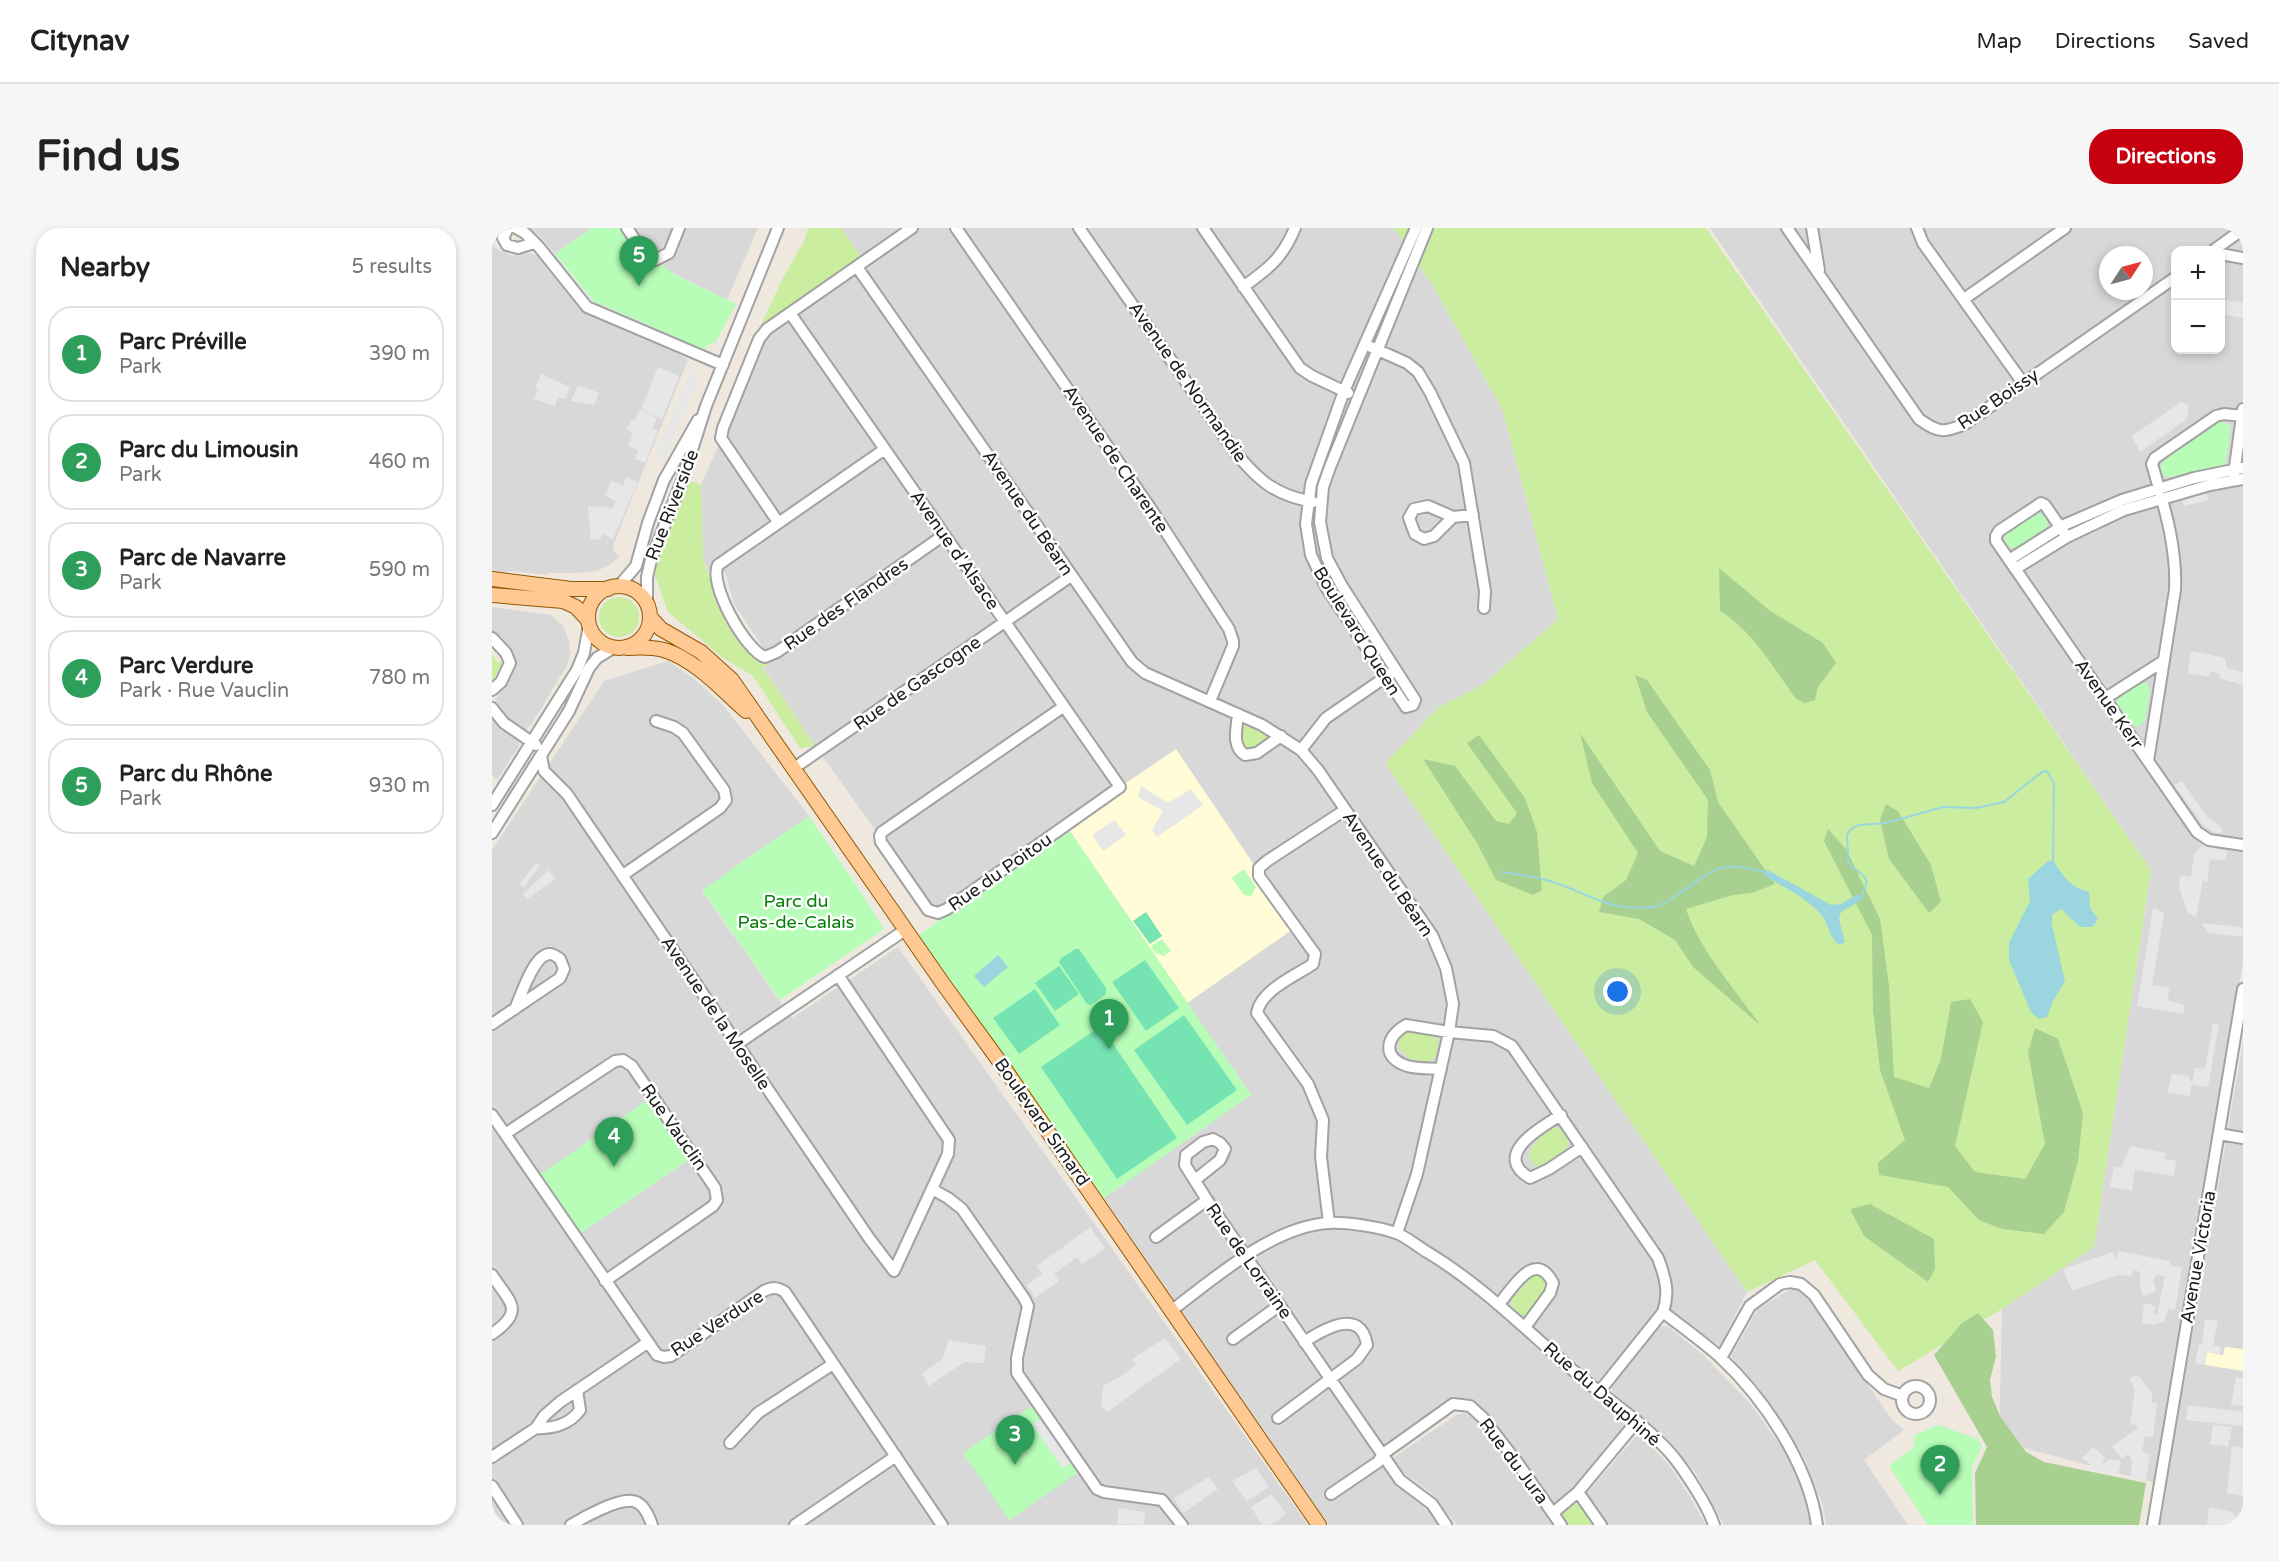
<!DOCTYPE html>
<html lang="en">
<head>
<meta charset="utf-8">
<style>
	body { margin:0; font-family:"Varela Round",sans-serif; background:#f6f6f6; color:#222 }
	.controls { position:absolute; right:18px; top:18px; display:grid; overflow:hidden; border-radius:12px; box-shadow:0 3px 9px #0003 }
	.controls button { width:54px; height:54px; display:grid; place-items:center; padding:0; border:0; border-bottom:2px solid #e0e0e0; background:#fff; color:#222; font:30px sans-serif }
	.compass { position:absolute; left:1607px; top:18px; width:54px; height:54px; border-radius:50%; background:#fff; box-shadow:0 3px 9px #0003; rotate:54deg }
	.you { position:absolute; left:1126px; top:764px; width:21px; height:21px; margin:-15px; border:4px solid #fff; border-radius:50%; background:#1a73e8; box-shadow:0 0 0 9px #1a73e833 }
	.badge { display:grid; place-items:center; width:39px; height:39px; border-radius:50%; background:#c6000e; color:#fff; font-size:20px; font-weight:700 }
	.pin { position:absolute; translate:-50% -50px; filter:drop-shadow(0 2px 3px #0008) }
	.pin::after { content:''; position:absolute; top:32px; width:21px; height:18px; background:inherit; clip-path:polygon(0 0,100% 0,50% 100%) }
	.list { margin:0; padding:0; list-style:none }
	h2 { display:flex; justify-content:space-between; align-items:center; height:78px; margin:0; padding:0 24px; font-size:26px }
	h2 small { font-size:20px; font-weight:400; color:#767676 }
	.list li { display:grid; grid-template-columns:39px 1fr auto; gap:18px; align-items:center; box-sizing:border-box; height:96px; margin:0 12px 12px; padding:0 12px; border:2px solid #e0e0e0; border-radius:24px }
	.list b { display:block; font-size:22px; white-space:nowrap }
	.list p { margin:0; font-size:20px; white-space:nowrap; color:#767676 }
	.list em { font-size:20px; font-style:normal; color:#767676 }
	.map { position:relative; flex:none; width:1751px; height:1297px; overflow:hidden; border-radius:24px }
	header { display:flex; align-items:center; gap:36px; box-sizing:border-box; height:84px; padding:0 30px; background:#fff; border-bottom:2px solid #e0e0e0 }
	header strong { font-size:28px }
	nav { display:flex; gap:33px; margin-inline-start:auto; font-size:21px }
	.intro { display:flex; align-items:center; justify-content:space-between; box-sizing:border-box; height:144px; padding:0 36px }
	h1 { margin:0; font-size:42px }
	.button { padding:15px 27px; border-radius:24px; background:#c6000e; color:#fff; font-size:21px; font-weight:700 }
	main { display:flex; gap:36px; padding:0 36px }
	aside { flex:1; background:#fff; border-radius:24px; box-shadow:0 3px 9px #0003 }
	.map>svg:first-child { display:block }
</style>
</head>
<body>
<header>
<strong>Citynav</strong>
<nav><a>Map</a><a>Directions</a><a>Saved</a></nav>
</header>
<div class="intro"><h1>Find us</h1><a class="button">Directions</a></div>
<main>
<aside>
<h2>Nearby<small>5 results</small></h2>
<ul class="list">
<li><span class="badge" style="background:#2e9e5b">1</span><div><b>Parc Préville</b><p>Park</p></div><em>390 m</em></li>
<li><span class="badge" style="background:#2e9e5b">2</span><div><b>Parc du Limousin</b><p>Park</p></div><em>460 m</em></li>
<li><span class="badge" style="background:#2e9e5b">3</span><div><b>Parc de Navarre</b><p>Park</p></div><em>590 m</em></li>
<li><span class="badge" style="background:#2e9e5b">4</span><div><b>Parc Verdure</b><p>Park · Rue Vauclin</p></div><em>780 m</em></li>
<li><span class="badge" style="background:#2e9e5b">5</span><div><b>Parc du Rhône</b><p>Park</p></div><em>930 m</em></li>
</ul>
</aside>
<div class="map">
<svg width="1751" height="1297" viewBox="0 0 1751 1297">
	<rect width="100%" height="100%" fill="#eee8df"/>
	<path fill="#d9d8d8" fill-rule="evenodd" d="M0 0H6L1 13 3 20 19 27 38 25 44 27 84 77 94 86 189 127 196 132 122 315 121 322 127 329 119 336 105 343 83 345H56L55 347 17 343 14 345 0 344Z
		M36 0H100L63 26 47 7Z
		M143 0H266L235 72 177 43 170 36 166 20 157 23Z
		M349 0H902L940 56 1011 183 1066 391 992 456 947 479 893 535 1255 1064 1228 1118 1167 1080 1100 1164 1135 1195 1077 1264 1063 1275 1060 1273 996 1186 983 1175 973 1171 957 1173 883 1226 901 1252 938 1284 947 1297H837L612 970 759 867 695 775 803 699 458 683 447 691 323 518 271 439 280 433 242 376 233 344 217 345 211 330 209 257 275 108 375 37Z
		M1218 0H1751V170L1738 257 1751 255V735L1663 1255 1507 1213 1510 1081 1602 1019 1659 642ZM1684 22H1728V122H1684ZM1616 27H1652V63H1616Z
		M0 379 59 387 72 399 77 414 78 428 74 439 39 497 35 499V502L31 501 30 502 17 492 3 478V473L24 434 11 413 0 405Z
		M176 433 201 450 231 477 317 588 210 663 300 790 406 719 816 1297H0V622L112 453Z
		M0 487 27 512V518L5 552 0 546Z
		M1751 814V1297H1667Z
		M1300 1060 1314 1066 1400 1192 1412 1202 1372 1232 1416 1297H1334L1331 1278 1311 1227 1239 1128 1266 1081Z
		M1168 1098H1176L1212 1128 1256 1173 1295 1226 1314 1268 1319 1297H1232L1205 1247 1172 1207 1121 1165 1119 1157Z
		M974 1185 984 1193 1061 1297H965L938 1264 910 1244 901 1230 964 1187Z
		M1146 1206 1177 1237 1196 1266 1214 1297H1115L1094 1266Z"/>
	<path fill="#fffcd7" d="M684 521 804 699 695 775 575 599 628 559Z
		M1733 1119 1751 1121V1143L1713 1137 1715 1124 1731 1127Z"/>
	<path fill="#cbeda0" d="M316 0H349L370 30 266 103 291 50 312 13Z
		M902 0H1214L1659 642 1602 1019 1510 1081 1406 1143 1323 1032 1255 1064 893 535 947 479 992 456 1066 391 1011 183 940 56Z
		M197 252 209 257 211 330 228 380 260 428 269 434H280L271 440 323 518 308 520 261 448 231 430 176 384 162 345Z
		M107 389a20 20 0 1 1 40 0a20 20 0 1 1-40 0Z
		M0 426 6 435 13 430 12 441 8 440 2 451 4 453 0 457Z
		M752 495H756L777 506V512L766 522 755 524 748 514 749 498Z
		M921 801 940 805 947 811 944 828 937 834 918 831 907 821V813L910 806Z
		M1063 899 1071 902 1077 913C1075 925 1055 940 1043 938L1037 929C1039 913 1051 907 1063 899Z
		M1045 1047 1055 1055C1055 1067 1041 1086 1029 1088L1021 1080 1020 1071 1041 1048Z
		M1080 1275 1089 1277 1103 1297H1076L1070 1288V1284Z"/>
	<path fill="#a8d090" d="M1227 340 1278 383 1331 415 1344 435 1326 459 1323 472 1313 475 1304 471C1282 441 1261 403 1228 383Z
		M1143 447 1155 452 1218 542 1226 574 1283 656 1260 665 1241 667 1194 681C1206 720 1245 764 1269 798L1201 739 1183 712 1147 691 1107 684 1111 669 1134 652 1146 625 1100 555 1088 505 1168 623 1202 638 1215 609 1216 572 1155 484Z
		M987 507 1033 570 1045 604 1050 662 1041 667 1004 652 985 615 931 531 963 538 1004 593 1017 596 1025 585 975 515Z
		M1394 576 1406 583 1439 637 1449 674 1437 685 1397 631 1388 592Z
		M1336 601 1354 621 1388 691 1397 758 1402 849 1437 860 1449 831 1459 774 1478 771 1491 794 1463 918 1483 944 1533 951 1553 916 1536 824 1543 800 1566 811 1591 885 1586 933 1572 984 1552 1006 1510 1001 1487 992 1456 959 1387 947 1386 935 1413 912 1388 842 1381 782 1380 707 1332 613Z
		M1378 976 1442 1011 1443 1041 1436 1054 1372 1008 1358 981Z
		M1486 1085 1501 1102 1504 1128 1498 1152 1500 1169 1508 1188 1534 1224 1552 1234 1654 1255 1647 1297H1484L1483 1245 1495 1219 1442 1127 1470 1095Z"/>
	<path fill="#b7fdb7" d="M100 0H132L157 35 170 36 183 47 244 76 224 114 215 117 212 122 101 73 63 26Z
		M1728 194 1735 195 1739 200 1734 234 1731 238 1678 249 1671 247 1668 240 1672 232Z
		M1546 285 1554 289 1556 299 1526 320 1516 319 1512 314 1515 304Z
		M1649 453 1656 456 1658 463 1653 493 1646 499 1639 496 1625 474 1629 467Z
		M317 588 365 658 392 701 288 772 210 662Z
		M575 599 759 867 612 970 427 707Z
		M752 641 764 659 759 668 752 667 740 650Z
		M670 711 679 723 672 728 663 725 659 718Z
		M160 869 202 928 83 1009 43 950Z
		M541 1177 550 1190 541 1196 570 1240 580 1234 587 1244 517 1292 471 1225Z
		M1446 1197 1486 1211 1490 1218 1480 1239 1481 1297H1436L1397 1238 1422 1219 1423 1207Z"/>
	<path fill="#76e4b2" d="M654 684 670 708 658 716 641 693Z
		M583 721H587L614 760V766L599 777 595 776 567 734 568 731Z
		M653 732 687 780 654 803 620 754Z
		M567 738 587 766 563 783 543 755Z
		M543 761 568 797 527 826 501 790Z
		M692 787 745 862 695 897 642 822Z
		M609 798 685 910 625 951 549 839Z"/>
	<path fill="#e7e7e7" d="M50 10 101 73 189 111 186 118 105 84 44 17Z
		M1729 71 1751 75V90L1729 86Z
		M166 139 187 148 170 191 149 182Z
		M200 139 206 152 170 237 164 225Z
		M49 146 78 159 73 171 66 169 63 178 42 171 46 162 43 160Z
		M86 157 107 165 102 177 79 173Z
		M1689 174 1697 178 1695 191 1648 224 1640 208Z
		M147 182 165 190 161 200 166 203 153 235 143 231 146 222 136 218 141 205 134 202 140 191 143 192Z
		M134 249 146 254 121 311 111 306 108 311 99 312 96 279 112 278 120 281 124 273 113 268 119 253 131 258Z
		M1713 262 1717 272 1692 278 1689 269Z
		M1699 423 1733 430 1735 440 1751 444V457L1727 450 1728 446 1718 443 1717 449 1696 445Z
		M1690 553 1715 589 1729 599 1731 605H1723L1711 597 1682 557Z
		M649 558 676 575 699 561 711 577 665 609 660 602 671 583 646 569Z
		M623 592 634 607 611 623 600 607Z
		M1711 617 1735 623 1733 633 1718 631 1715 655 1711 652 1704 689 1696 685 1687 660 1689 647 1699 649 1702 625Z
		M44 635 48 637 32 659 27 657Z
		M57 642 64 651 35 671 31 666Z
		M1661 680 1672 685 1660 757 1677 760 1676 772 1693 777 1691 786 1645 778Z
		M1709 695 1750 699 1751 709 1716 705Z
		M1721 796H1727L1716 859 1700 857 1697 868 1675 865 1680 846 1696 848 1700 856 1703 840 1713 841Z
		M1639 918 1674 925 1673 931 1684 933 1682 948 1643 942 1640 963 1618 959 1622 939H1629Z
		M598 999 613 1020 590 1036 585 1029 562 1046 567 1053 542 1070 535 1057 550 1046 545 1038Z
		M1626 1023 1679 1033 1678 1038 1690 1039 1683 1082 1676 1081 1672 1094 1662 1097 1650 1095 1652 1075 1663 1078 1662 1086 1665 1087 1673 1048 1664 1047 1661 1053 1664 1063 1651 1068 1648 1058V1044L1642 1042 1639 1048 1625 1047 1580 1063 1571 1041 1621 1024 1624 1032Z
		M1713 1091 1726 1093 1721 1117 1729 1119 1728 1126 1715 1124 1713 1137 1703 1135 1707 1116H1710Z
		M673 1110 689 1131 615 1184 609 1178 611 1158 633 1146 644 1136 640 1131Z
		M457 1112 494 1118 492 1135 472 1134 437 1158 430 1146 450 1131Z
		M1646 1147 1661 1167 1659 1175H1665L1661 1209 1653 1208 1650 1224 1658 1226 1654 1252 1639 1250 1640 1232 1636 1226 1630 1231 1620 1218 1646 1200 1645 1197 1638 1196 1643 1162 1638 1150Z
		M1744 1149 1751 1150V1178L1739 1177Z
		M1696 1177 1751 1184 1750 1198 1694 1192Z
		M550 1190 580 1234 570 1240 540 1196Z
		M1721 1197 1740 1199 1736 1219 1718 1216Z
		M1740 1218 1751 1220V1268L1735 1265Z
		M1601 1219 1614 1230 1610 1234 1612 1236 1616 1231 1629 1233 1626 1247 1597 1242 1598 1236 1590 1230Z
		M764 1240 777 1259 755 1273 740 1253Z
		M717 1249 726 1261 691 1285 682 1270Z
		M780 1266 794 1286 779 1297H770L759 1279Z
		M1717 1279 1740 1284 1748 1297H1715Z
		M627 1280 653 1284 652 1297 625 1296Z"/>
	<path fill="#9bd5df" d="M1561 632C1571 648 1578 659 1597 664L1598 680 1606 691 1601 699H1588L1569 681 1560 687V697L1573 753 1561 773 1555 789 1547 791 1539 784 1517 732V715L1538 673 1536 651 1555 634Z
		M1276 642 1339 677 1349 676 1366 666 1371 669 1368 673 1349 684 1347 691 1353 715 1346 716C1338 710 1337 697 1330 688 1317 671 1294 660 1276 650L1272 644Z
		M506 727 516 739 492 759 482 748Z"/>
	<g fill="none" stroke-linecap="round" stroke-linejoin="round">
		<path stroke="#9bd5df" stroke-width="2" d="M1010 644C1028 647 1046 649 1064 655 1099 667 1120 684 1161 679 1169 678 1178 672 1185 667 1223 642 1225 631 1272 644
			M1370 667 1375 654 1371 647 1359 638 1356 632 1355 607 1359 601 1367 597 1394 595 1451 579 1484 580 1512 574 1550 544 1555 543 1562 555 1561 632"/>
		<g stroke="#a2a2a2" stroke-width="14">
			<path id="minor" d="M16 0 11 10 15 17 26 20 42 15
				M24 0 33 5 47 19 95 79 231 137
				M135 0 153 27 163 32 177 25 187 0
				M464 0 659 281 737 401 741 413V418L718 473
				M587 0 743 224C767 253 783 267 821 274
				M711 0 808 140 820 148 856 165
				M924 0 852 163 819 256 814 296 819 327 834 359 914 479 921 477 923 472 850 358 835 330 828 294 831 259 838 239 935 0
				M1295 0 1427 191C1446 205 1452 205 1473 196L1684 49
				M1320 0 1327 42
				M1425 0 1431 15 1531 155
				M1722 22 1751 1
				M1728 26 1751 30
				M365 39 640 434 653 445 770 497 809 522 826 542 940 707 954 740 961 776 957 804 925 946 905 1005
				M751 59C777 40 790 31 803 0
				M1472 71 1573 0
				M298 85 628 559 455 681 446 685 436 682 389 614 388 608 390 604 571 479
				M879 119 915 135 926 144 938 164 972 235 993 363 992 380
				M393 221 226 337C216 356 254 423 273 429L285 424 452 307
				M1742 246 1751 181
				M961 289 942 308 932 311 923 306 917 290 922 281 936 278 961 289 981 287
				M286 294 229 210 231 200 267 111 275 101 420 0
				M1575 309 1553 277 1549 275 1507 303 1504 308V313L1705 604 1717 612 1751 617
				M1517 332 1572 297 1630 272 1702 250 1751 240
				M1523 341 1575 309 1632 282 1718 257 1751 251
				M127 358 144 338 156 295 172 252 206 192
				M155 377V349L159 332 191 250 214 178 286 0
				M0 410 14 425 18 435 9 454 0 462
				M1612 471 1670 434
				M0 480 12 495 44 517
				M746 486C745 500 739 518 753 527L765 525 789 508
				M809 522 834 490 898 446
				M49 528 52 543 75 566 377 1010 402 1043 456 926 457 912 346 747
				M1656 533 1683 362C1685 318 1672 278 1660 236L1663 230 1724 188 1732 186 1750 188
				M302 540 579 348
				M0 577 85 442 92 425 97 397
				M0 605 77 483 97 440 105 430 121 420
				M131 647 228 580 234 572 232 562 191 505 182 499 164 493
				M0 796 68 750 72 741 68 731C65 729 63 727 59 726 42 724 29 768 23 781
				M245 816 413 702
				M949 841C938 840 925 841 915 838 889 829 894 809 914 797L957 804 1001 808 1020 818 1166 1030C1173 1049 1178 1064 1171 1084L1107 1164
				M0 887 165 1127 172 1129 179 1128 272 1063C281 1059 285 1059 293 1064L450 1297
				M1069 887C1049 899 999 927 1038 950L1057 941 1090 919
				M13 906 123 833 131 832 140 838 223 960 225 972 221 978 113 1053
				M1727 906 1751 910
				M703 952 728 932 733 921 728 915 721 911 711 914 694 927 693 937 715 972 908 1252 940 1276 954 1297
				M440 961 456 970 470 981 532 1070 536 1078 525 1130V1145L605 1261 612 1264 670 1272 690 1297
				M837 995 829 929 831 892 816 856 765 785C769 762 803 748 821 736L823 726 767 648V640L775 633 853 582
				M664 1009 715 972
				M0 1047C18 1075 34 1082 0 1106
				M1007 1076C1021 1060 1043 1020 1061 1055L1058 1065 1033 1099
				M680 1082C723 1050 781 998 837 995 855 994 887 999 904 1005 915 1009 925 1018 935 1024 990 1057 1035 1103 1083 1144 1116 1172 1152 1195 1180 1227 1193 1243 1216 1278 1222 1297
				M1171 1084C1190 1099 1210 1113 1228 1129 1272 1170 1317 1237 1325 1297
				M741 1111 788 1077
				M1229 1130 1258 1078 1288 1056 1298 1054 1309 1056 1322 1067 1376 1147 1392 1161 1411 1168
				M1410 1172a14 14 0 1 1 28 0a14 14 0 1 1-28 0Z
				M786 1190 865 1131 875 1117C869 1079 832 1101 812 1114
				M44 1200C61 1201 78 1196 88 1182L85 1162
				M238 1215 266 1185 341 1136
				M0 1229 44 1200 52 1188 68 1174 155 1115
				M0 1258 25 1297
				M1086 1264 1109 1297
				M839 1266 886 1234 891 1226 961 1176 978 1178 991 1190 1025 1234 1069 1297
				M1061 1285 1086 1264 1145 1193
				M79 1297C92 1289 125 1271 140 1273 151 1274 157 1288 160 1297
				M303 1297 404 1228
				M1661 1297 1751 761"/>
		</g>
		<g stroke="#925700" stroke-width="16">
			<path id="major" d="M0 351 79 361H116
				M96 389a31 31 0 1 1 62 0a31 31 0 1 1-62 0Z
				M0 367 71 373 84 379 96 392
				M158 389 169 401 209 424 240 452 452 757 510 837 827 1297
				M135 420C148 419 160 419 172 422 204 432 230 462 254 483"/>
		</g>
		<use href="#minor" stroke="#fff" stroke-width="10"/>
		<use href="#major" stroke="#ffc993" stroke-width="14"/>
	</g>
	<g text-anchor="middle" stroke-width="5" stroke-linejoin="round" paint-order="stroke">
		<g font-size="18" fill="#1b1b1b" stroke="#fff">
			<text transform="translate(696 154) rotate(55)" y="6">Avenue de Normandie</text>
			<text transform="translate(1506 171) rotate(-34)" y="6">Rue Boissy</text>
			<text transform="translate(624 231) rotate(56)" y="6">Avenue de Charente</text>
			<text transform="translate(180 277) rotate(-69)" y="6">Rue Riverside</text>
			<text transform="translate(536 285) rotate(56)" y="6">Avenue du Béarn</text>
			<text transform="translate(463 322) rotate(55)" y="6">Avenue d'Alsace</text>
			<text transform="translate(354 376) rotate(-35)" y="6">Rue des Flandres</text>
			<text transform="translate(865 403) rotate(58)" y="6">Boulevard Queen</text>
			<text transform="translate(425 455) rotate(-35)" y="6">Rue de Gascogne</text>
			<text transform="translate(1617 476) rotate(55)" y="6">Avenue Kerr</text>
			<text transform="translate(508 644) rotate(-35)" y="6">Rue du Poitou</text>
			<text transform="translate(896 646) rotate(56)" y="6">Avenue du Béarn</text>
			<text transform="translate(224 785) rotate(56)" y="6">Avenue de la Moselle</text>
			<text transform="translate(550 894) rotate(55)" y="6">Boulevard Simard</text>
			<text transform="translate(182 899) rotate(55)" y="6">Rue Vauclin</text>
			<text transform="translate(1706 1029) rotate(-80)" y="6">Avenue Victoria</text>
			<text transform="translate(757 1033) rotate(55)" y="6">Rue de Lorraine</text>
			<text transform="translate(225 1095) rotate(-33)" y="6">Rue Verdure</text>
			<text transform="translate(1110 1166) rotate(41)" y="6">Rue du Dauphiné</text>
			<text transform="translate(1022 1233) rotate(53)" y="6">Rue du Jura</text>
		</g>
		<g font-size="18" fill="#037f05" stroke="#fff">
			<text x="304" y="679">Parc du<tspan x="304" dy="21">Pas-de-Calais</tspan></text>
		</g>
	</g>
</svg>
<div class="controls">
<button>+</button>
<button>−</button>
</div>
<svg class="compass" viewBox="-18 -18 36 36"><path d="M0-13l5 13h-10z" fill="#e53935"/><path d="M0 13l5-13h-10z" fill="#767676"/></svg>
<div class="you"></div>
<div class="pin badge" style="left:617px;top:821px;background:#2e9e5b">1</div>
<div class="pin badge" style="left:1448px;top:1267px;background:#2e9e5b">2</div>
<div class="pin badge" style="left:523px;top:1237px;background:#2e9e5b">3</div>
<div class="pin badge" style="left:122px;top:939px;background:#2e9e5b">4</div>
<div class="pin badge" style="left:147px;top:58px;background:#2e9e5b">5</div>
</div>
</main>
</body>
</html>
